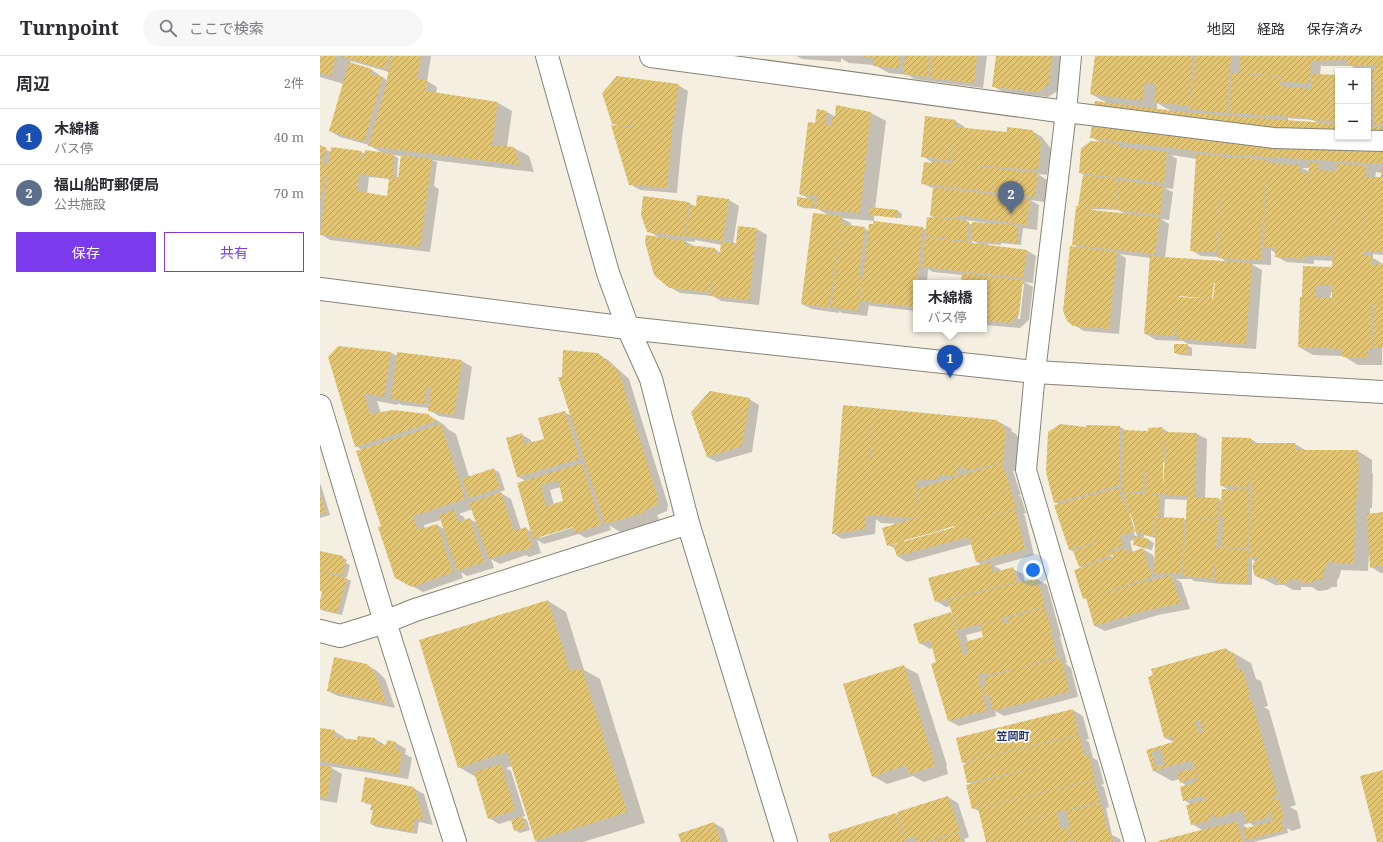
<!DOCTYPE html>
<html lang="ja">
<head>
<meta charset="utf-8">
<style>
	body { margin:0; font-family:"Noto Serif","Noto Sans JP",serif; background:#f7f7f7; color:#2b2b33 }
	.controls { position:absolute; right:12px; top:12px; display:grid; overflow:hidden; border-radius:0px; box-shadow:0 1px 3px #0004 }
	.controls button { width:36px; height:36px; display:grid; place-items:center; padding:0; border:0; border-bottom:1px solid #e1e1e2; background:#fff; color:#2b2b33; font:20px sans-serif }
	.you { position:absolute; left:713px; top:514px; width:14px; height:14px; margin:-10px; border:3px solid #fff; border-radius:50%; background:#1a73e8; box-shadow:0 0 0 6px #1a73e833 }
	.badge { display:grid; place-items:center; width:26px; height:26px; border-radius:50%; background:#7c3aed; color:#fff; font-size:13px; font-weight:700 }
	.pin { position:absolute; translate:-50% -33px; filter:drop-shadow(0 1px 2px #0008) }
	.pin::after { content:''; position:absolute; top:21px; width:14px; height:12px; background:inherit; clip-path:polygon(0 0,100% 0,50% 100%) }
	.popup { position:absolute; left:593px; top:224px; width:74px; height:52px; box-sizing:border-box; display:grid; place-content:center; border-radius:0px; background:#fff; filter:drop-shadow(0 1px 3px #0005); font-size:13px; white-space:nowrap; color:#7c7c81 }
	.popup b { font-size:15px; color:#2b2b33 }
	.popup::after { content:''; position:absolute; left:50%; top:100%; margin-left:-8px; border:8px solid transparent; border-top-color:#fff }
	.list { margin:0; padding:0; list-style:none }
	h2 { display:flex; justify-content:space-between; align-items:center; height:52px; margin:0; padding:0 16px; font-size:17px }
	h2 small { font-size:13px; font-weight:400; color:#7c7c81 }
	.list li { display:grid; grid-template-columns:26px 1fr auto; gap:12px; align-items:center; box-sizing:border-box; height:56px; padding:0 16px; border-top:1px solid #e1e1e2 }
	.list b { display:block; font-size:15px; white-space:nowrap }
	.list p { margin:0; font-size:13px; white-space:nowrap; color:#7c7c81 }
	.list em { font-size:13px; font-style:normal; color:#7c7c81 }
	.actions { display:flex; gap:8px; padding:12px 16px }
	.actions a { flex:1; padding:9px 0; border:1px solid #7c3aed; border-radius:0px; text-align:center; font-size:14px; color:#7c3aed }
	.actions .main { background:#7c3aed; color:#fff }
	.icon { flex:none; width:22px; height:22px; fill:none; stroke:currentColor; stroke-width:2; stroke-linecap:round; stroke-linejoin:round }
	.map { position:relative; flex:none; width:1063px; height:786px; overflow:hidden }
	header { display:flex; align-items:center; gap:24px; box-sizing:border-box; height:56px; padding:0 20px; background:#fff; border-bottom:1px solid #e1e1e2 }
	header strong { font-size:19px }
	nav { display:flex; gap:22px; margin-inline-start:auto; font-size:14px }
	.search { width:280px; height:36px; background:#f7f7f7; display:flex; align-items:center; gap:10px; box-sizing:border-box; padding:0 14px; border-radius:22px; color:#7c7c81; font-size:15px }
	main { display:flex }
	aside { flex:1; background:#fff }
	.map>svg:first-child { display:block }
</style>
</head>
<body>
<header>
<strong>Turnpoint</strong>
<div class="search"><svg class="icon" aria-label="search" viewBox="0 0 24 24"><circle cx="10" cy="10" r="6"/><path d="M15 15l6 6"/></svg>ここで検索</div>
<nav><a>地図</a><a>経路</a><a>保存済み</a></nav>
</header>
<main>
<aside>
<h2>周辺<small>2件</small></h2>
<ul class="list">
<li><span class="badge" style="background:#1a4fb4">1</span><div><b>木綿橋</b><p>バス停</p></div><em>40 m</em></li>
<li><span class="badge" style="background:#5c6f8a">2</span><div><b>福山船町郵便局</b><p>公共施設</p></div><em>70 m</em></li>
</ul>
<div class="actions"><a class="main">保存</a><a>共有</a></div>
</aside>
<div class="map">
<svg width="1063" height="786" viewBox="0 0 1063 786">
	<defs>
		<pattern id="building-hatch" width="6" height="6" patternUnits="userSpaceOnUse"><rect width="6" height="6" fill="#e2c475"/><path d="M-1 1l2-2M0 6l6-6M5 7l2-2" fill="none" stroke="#b9a061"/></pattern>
	</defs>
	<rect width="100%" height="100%" fill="#f4efe1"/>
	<path fill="#0003" fill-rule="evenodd" d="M0 0H111L107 25 117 31 116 38 178 47 192 55 187 91 194 92 209 100 214 116 112 104 117 106 114 130 119 133 110 196 10 184 0 178V91L11 96 64 98 49 89 20 81 10 75 24 28 0 21ZM31 5 69 16 68 25 52 14 30 8ZM73 99 82 100 79 121H77L78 102ZM49 121 70 123 68 141 47 138Z
		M476 0H667L663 32 594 23 588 19 569 17 554 9 529 7 521 2V6L482 3Z
		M677 0H743L739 34 728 41 683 36 673 30Z
		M776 0H1063V199L1053 198V202L1063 208 1062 309H1038L1023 300 993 299 979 291 984 211 1013 212 1014 205 994 204V208L966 206 956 200V197L951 194V209L931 208 942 214 936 293 868 288 863 285 836 284 826 278 831 202 799 198 806 202 799 278 764 275 754 269 759 192 753 188 764 152 759 149 764 119 760 117 780 86 771 81 789 48 771 38ZM1001 9 1003 10H1031L1040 15H1048V81H1018V20L1000 19ZM837 47 853 56 837 54ZM968 62 993 64 998 67 968 65ZM851 99 877 103 871 194 881 200 899 201 909 207 845 202 849 168 841 163 849 164 853 136 844 132 853 133 857 103ZM982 112H990V116ZM1056 116 1062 117V122H1055ZM771 153 799 154 806 159 776 155ZM893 226H896L894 244 886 241ZM1011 236H1013V243H1010ZM858 239 880 241V242H858Z
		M358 29 368 35 362 82 357 137 320 134 310 128 298 70 292 67Z
		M517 51 551 57 566 65 555 153 578 155 582 158 581 163 582 162 554 159V161L581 164 554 161V165L521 162 531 167V170L544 172 549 175 602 172 607 174 617 163 611 160 614 133 602 127 612 106 602 100 635 65 645 71V73L688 77 712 75 722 81 731 93 727 119 718 118 727 124 725 146 710 144 719 149 717 174 703 172 701 189 681 187V189L668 188 667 190 706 194 716 200 713 227 704 226 713 231 709 264 700 272 664 269V227H642L643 219 613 216 608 213 607 227H596V255L551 250 549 249 547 260 522 257 519 255V257L492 253 482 248 510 160 498 153 483 152 478 149 490 143 480 138 496 68 507 56 516 61ZM646 164 667 167V168L653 169 646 166ZM652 184 660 189 652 188ZM702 228H704L700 263H698Z
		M324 141 369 147 376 151 409 144 419 150 413 188H417L437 173 447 179 439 249 401 245 393 240 360 237 350 231 340 182 328 175ZM375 184 402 189 401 197 395 193 376 191 365 185 375 186Z
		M867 289 872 292V300L860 299 855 297Z
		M18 291 71 297 78 300 142 305 152 311 144 364 119 360 109 354V352L82 349 78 347V349L57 345 61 357 108 359 123 368 128 373 136 378 149 421 174 414 179 416 185 434 179 436 191 443 201 474 205 472 212 476 206 425 198 421 187 383 201 378 211 384 212 387 225 383 244 356 252 360 243 322 277 298 288 304 309 323 348 449 347 455 337 459 339 463 338 464 300 476 289 469 291 474 266 482 259 478 224 488 217 484 221 497 209 501 206 499 180 508 171 503 174 512 147 520 141 516 143 522 103 536 87 527 62 471 42 394 36 390ZM241 431 244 446 234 449 230 434ZM153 453 157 467 150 463 145 464 144 461 139 458ZM121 464 124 473 117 469 105 473 104 469ZM258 468V470L220 482V480Z
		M429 343 439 349 432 396 397 406 387 401Z
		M556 353 677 365 692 373 691 375 696 378 699 383 698 414 693 415 701 439H698L701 441 706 457 703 458 705 460 714 499 674 510 680 513 681 516 693 513 703 518 705 526 717 523 727 529 741 580 740 581 747 607H745L751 612 758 640 757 641 684 660 675 655 676 660 639 670 629 665 613 591 610 593 600 587 631 558 634 559 631 550 626 551 616 545 662 509 657 506 652 488 587 506 577 500 576 493 568 489 580 468 561 467 556 463 555 478 522 483 513 477ZM634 469 637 472 584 486V484L619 475ZM582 485V486L574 489V487ZM662 575 664 582 648 586 646 579Z
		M800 371 807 375 829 377 842 372 850 377 877 378 887 383 885 442 899 443 902 445 910 435 901 429 903 382 931 383 939 388H975L987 395H1038L1052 404V417L1053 418 1052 452H1050V459L1063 458V517H1061L1051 511 1050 498H1049L1048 515 1021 514 1020 519 1017 525V531H1012L1007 534 998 535 992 531H981V534H973L964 529H957V530L936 519 932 510 936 506 932 503V529L901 528 874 525 872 523H856L861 526 870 553 838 559 785 575 775 570 768 544 764 542 762 512 760 511 754 496 749 493 740 449 735 446 767 372ZM842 406H845L844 430H842ZM845 443 868 444 867 465 864 463 844 462ZM809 457H811L817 480H815ZM824 479 836 482 835 505 833 499 823 493 813 497 810 485 815 484 814 488 819 491 832 494 834 487 829 484 820 482 824 481ZM788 496 794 499V502L787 498Z
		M0 428 1 429 10 459 0 462Z
		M0 496 22 501 27 504 26 507 30 509 27 521H23L31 525 22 559 4 555 0 553 3 536 0 535Z
		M228 545 246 556 264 614 280 623 325 767 263 786H218L216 785 193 710 186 712 191 715 205 760 202 761 207 764 210 774 200 777 195 774 192 764 179 768 169 762 156 721 139 711Z
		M906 593 931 607 936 623 941 625 948 650 944 651 949 654 976 749 970 751 977 755 981 772 972 775 967 772 968 777 934 786H840L884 775 872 768V749L864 744 867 730 861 726 860 723 852 725 834 715 828 695 854 686 845 682ZM930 767 935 771 927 772 923 769Z
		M47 609 57 615 65 623 75 652 18 640 8 635Z
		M583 610 598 618 627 709 626 710 628 718 604 726 593 720 567 728 553 720Z
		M753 654 763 660 769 683 765 684 769 686 773 702 778 705 784 728 781 729 784 731 789 751 786 752 792 779 800 783 801 786H667L660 756 653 752 652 728 648 726 647 708 643 706Z
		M0 673 14 675 24 681V683L38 686V681L55 683 67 690 76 687 86 693 85 698 92 702 88 723 8 710 22 718 17 747 0 744Z
		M93 732 104 738 113 769 99 766 97 778 56 771 51 768 53 755 51 754 52 749 47 748 42 745Z
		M628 741 638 747 649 781 644 783 645 786H511L576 758 579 760Z
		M394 767 404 773 408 786H362Z"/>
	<path fill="url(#building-hatch)" fill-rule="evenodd" d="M0 0H16L11 20 0 17Z
		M23 0H69L65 13 22 1Z
		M71 0H101L97 23 107 24 106 35 178 46 172 89 194 91 200 109 48 90 66 29Z
		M543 0H580L579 12 553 10 554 2 543 1Z
		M585 0H610L608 21 583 18Z
		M612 0H657L654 27 610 22Z
		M676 0H732L729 28 718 36 672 31Z
		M775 0H872V3H873L869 50 834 46 836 28 825 26 822 45 770 38Z
		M875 0H911L907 57 869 53 873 23H874Z
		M920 0H991L990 27 962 26V20L919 17Z
		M992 0H1055V9H1027V4L992 5Z
		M1056 0H1063V69L1054 68Z
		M29 6 52 13 51 18 63 21 44 86 9 75Z
		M1048 14H1055L1052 65H1048Z
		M912 17 961 21 960 30 992 33V18L1018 19V65L990 64V57L989 62 909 57Z
		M297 20 359 28 352 76 347 132 309 129 291 69 332 73 292 68 282 37Z
		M775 45 862 56 1018 68V81H1048V70L1063 71V108L901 98 770 82Z
		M516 49 551 56 540 157 496 153 497 140 479 138 488 66 495 67 497 53 507 55 505 68 511 69 513 60 515 61Z
		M605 60 636 64 635 71 687 76V71L712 74 721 86 718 114 639 108 718 117 715 141 601 128 604 106 611 107 612 105 632 107 634 78 631 104 601 101Z
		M771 85 800 87 798 109 800 91 847 96 844 127 759 117 761 92Z
		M0 89 7 92 2 106 8 109 11 91 42 95 41 103H43L45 94 74 98 73 122 78 123 81 99 112 103 100 191 0 179 8 113 0 147ZM39 118 69 122 67 140 37 135Z
		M876 98 903 100V103H905V101L934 102V104H946L945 106 958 107V108L980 109 979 116 988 117V128L989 106 999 107 998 114 1016 115 1017 108 1046 109V121H1061V113H1063V196H1044L1045 139 1043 200H1051V209L1063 208V292H1053V248H1051V227V282H1053L1052 294H1048V301H1022V293L978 291 980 241H982L983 210 1012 211 1016 134 1012 200 985 199 984 203 955 201V191H944L945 118 941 204 898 202 903 110 897 196 870 195ZM996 229 1012 230V242L996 241Z
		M763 119 798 123 794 153 761 150 771 152V154L840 161 835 198 752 189 756 150H758Z
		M799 124 843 130 840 159 795 154Z
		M613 131 710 143 707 169 637 159 636 163 610 160Z
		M377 139 409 143 403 185 366 180 370 149 376 150Z
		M323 140 369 146 365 181 327 176 321 159Z
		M477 141 494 143 493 151 477 150Z
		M550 151 578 154 577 162 549 159Z
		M493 157 522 160 509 252 481 248Z
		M607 161 649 165 647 185 605 180Z
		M554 165 603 171 594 251 540 245 549 168H553Z
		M652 166 698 169 697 187 677 185V187L651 185Z
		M521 168 545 171 539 219H542L538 255 511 251Z
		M418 170 437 172 429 244 390 240 392 215 389 236 349 232 334 219 325 186 326 179 366 185V189L395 192V197L400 198 401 186 416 187Z
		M605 181 707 194 703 222 602 211Z
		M750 190 797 196 789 273 753 270 747 265 743 255Z
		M830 200 932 207 926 288 857 283 859 244 856 280 824 278ZM894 227H895L893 243 892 242ZM859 240 892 243 859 241Z
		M642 217 703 224 699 258 690 267 664 264V227H641Z
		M854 288H868L867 297H854Z
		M18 290 71 296 64 341 44 337 50 358 73 354 108 358 116 365 35 391 8 301Z
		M243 294 278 297 299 316 338 442 337 449 325 454 323 457 285 468 238 321H242Z
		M77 296 142 304 134 359 108 355 111 332H107L105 348 71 343Z
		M390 335 430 342 422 390 387 401 371 356Z
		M523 349 677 364V366L682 368 685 374 684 406 647 415 648 413 638 412 637 420 617 419V424L597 423 595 462 546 459 545 473 512 478ZM554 359 552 386 547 435 550 397Z
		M245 355 260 403 197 421 186 382 202 377 204 388 224 383 218 362Z
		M121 368 145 443 93 460 98 474 117 468 133 516 92 531 75 522 58 471 61 470 36 395Z
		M740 368 766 371V369L800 370V429L734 447 726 416 728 376Z
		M843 371 842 375 844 377 846 376 877 377 875 441 899 442 898 463 870 462 899 464 896 492 927 493V527L895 526 896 494 893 523 863 520 867 440 825 437 826 386 825 415H823V435H802L803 374 828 375V372ZM844 380 845 399 843 431V407Z
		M902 381 931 382V387H975V394H1038V408L1039 409 1037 444H1036L1034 508 1007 506 1006 511 1003 517V524L997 523 992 526 982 527V524L967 523V527H957V522L943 521 942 523 935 520 933 514V508L937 502H928L929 493H930L929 492 932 440V394L930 431 900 430Z
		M262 407 281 469 255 477 253 471 213 483 197 427ZM238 424 243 445 226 450 221 429Z
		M682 407 691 433 682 436 691 434 696 452 636 470 695 453 705 493 656 506 649 481 577 500 573 489 577 488V487L567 490 562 472 645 447 596 462 597 433ZM634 470 635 471 582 486V485Z
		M174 412 180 432 149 442 142 423Z
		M798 432 808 456H809L815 475 800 480 803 490 790 494 792 499 759 511 753 495 782 484 749 494 734 449Z
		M917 432 930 433 928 492 902 491 903 461H900L902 433 916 434Z
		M181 436 194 475 206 471 212 491 198 496 197 494 169 503 149 447Z
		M804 436 840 439 839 460 835 459 834 481 815 476 816 472 808 452H807Z
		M0 438 6 457 0 458Z
		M134 454 138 466 150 462 164 506 137 515 119 459Z
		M1063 456V509L1050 512 1047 458Z
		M836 461 864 462 862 518 834 517Z
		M815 480 829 483 828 492 813 489Z
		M806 492 808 497 823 492 832 521 763 543 754 514 793 501 792 496Z
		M0 495 23 500 22 504 26 505 22 519 6 516V517L27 522 17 557 0 553V545L5 523 2 535H0Z
		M670 506 673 517 693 511 697 526 615 546 608 522Z
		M851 519 861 547 828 554 774 570 766 542 825 525V526Z
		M717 522 725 550 681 562 683 563 685 568 689 567 687 562 725 551 732 575 725 577 731 576 737 601 695 613 739 602 740 606 742 605 749 634 747 636 673 655 669 640H665L663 630 666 629 664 622 690 615V613L667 620V617L658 619 667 654 628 665 611 608 616 606 610 584 599 588 593 568 631 556 643 599 648 597 645 586 663 581 660 569 680 563 637 574 628 544Z
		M228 544 250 615 262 612 307 756 215 785 187 696 138 712 99 584Z
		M906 592 908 597 913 596 919 615 923 614 930 640 927 641V644L931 642 958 739 954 740 955 744 959 743 964 762 961 763 964 774 926 784 923 773 953 765 950 755 948 757 949 761 927 767 923 754 895 762 894 758 890 760 891 764 871 769 866 749 885 744V742L880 740 863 745 860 731 875 726 878 721 872 704 833 715 826 694 853 686 852 680 844 682 828 621 833 619 831 613ZM879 664 883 677 879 678 875 665ZM841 693 845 708 836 711 831 696Z
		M14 601 47 608 55 617 66 647 7 635Z
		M584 609 613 701H612L615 710 589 718 586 709 552 721 523 628Z
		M753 653 759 678 642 707 636 682Z
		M0 672 15 674 14 681 37 684 38 680 55 682V687L66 689 67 684 76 686 75 694 82 695 79 718 0 705Z
		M759 679 764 700 769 699 775 723 652 753 646 729 723 710 647 727 643 709 655 704Z
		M181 708 195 754 168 763 154 716Z
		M0 709 12 711 7 742 0 740Z
		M874 712 877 721 860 727 857 717Z
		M1063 714V786H1057L1040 720Z
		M45 721 94 731 104 764 95 762 93 776 50 768 53 754H50L52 747 41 746Z
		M774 724 780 746 685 769 737 757 741 773 749 772 752 784 745 786H666L658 752Z
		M628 740 640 775 606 786H597L595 780 585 784 577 756Z
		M781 747 788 776H787L790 777 793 786H753L746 755Z
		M576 757 585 786H510L508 778Z
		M202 760 206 771 194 775 191 764Z
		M917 765 923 786H838V785Z
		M394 766 401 786H361L358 778Z
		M638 776 642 786H611Z"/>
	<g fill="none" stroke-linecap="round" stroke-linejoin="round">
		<g stroke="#888376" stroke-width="22">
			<path id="pedestrian" d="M751 0 746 56 715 316 706 414 815 786
				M746 56 954 82 1063 85"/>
		</g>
		<g stroke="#888376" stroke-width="24">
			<path id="minor" d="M331 0 746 56
				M0 350 65 566 135 786
				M0 575 20 580 65 566 95 554 368 467"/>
		</g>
		<g stroke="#888376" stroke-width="24">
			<path id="tertiary" d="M227 0 288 217 308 272 331 323 368 467 466 786
				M0 233 308 272 715 316 1063 336"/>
		</g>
		<use href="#pedestrian" stroke="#fff" stroke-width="20"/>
		<use href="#minor" stroke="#fff" stroke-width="22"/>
		<use href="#tertiary" stroke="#fff" stroke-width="22"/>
	</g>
	<g text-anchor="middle" stroke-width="3.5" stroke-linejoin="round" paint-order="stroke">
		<g font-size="11" font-weight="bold" fill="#24346c" stroke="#fff">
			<text x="693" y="684">笠岡町</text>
		</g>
	</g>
</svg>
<div class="controls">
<button>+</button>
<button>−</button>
</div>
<div class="you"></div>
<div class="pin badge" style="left:630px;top:322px;background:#1a4fb4">1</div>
<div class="popup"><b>木綿橋</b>バス停</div>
<div class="pin badge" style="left:691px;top:158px;background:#5c6f8a">2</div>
</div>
</main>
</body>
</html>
